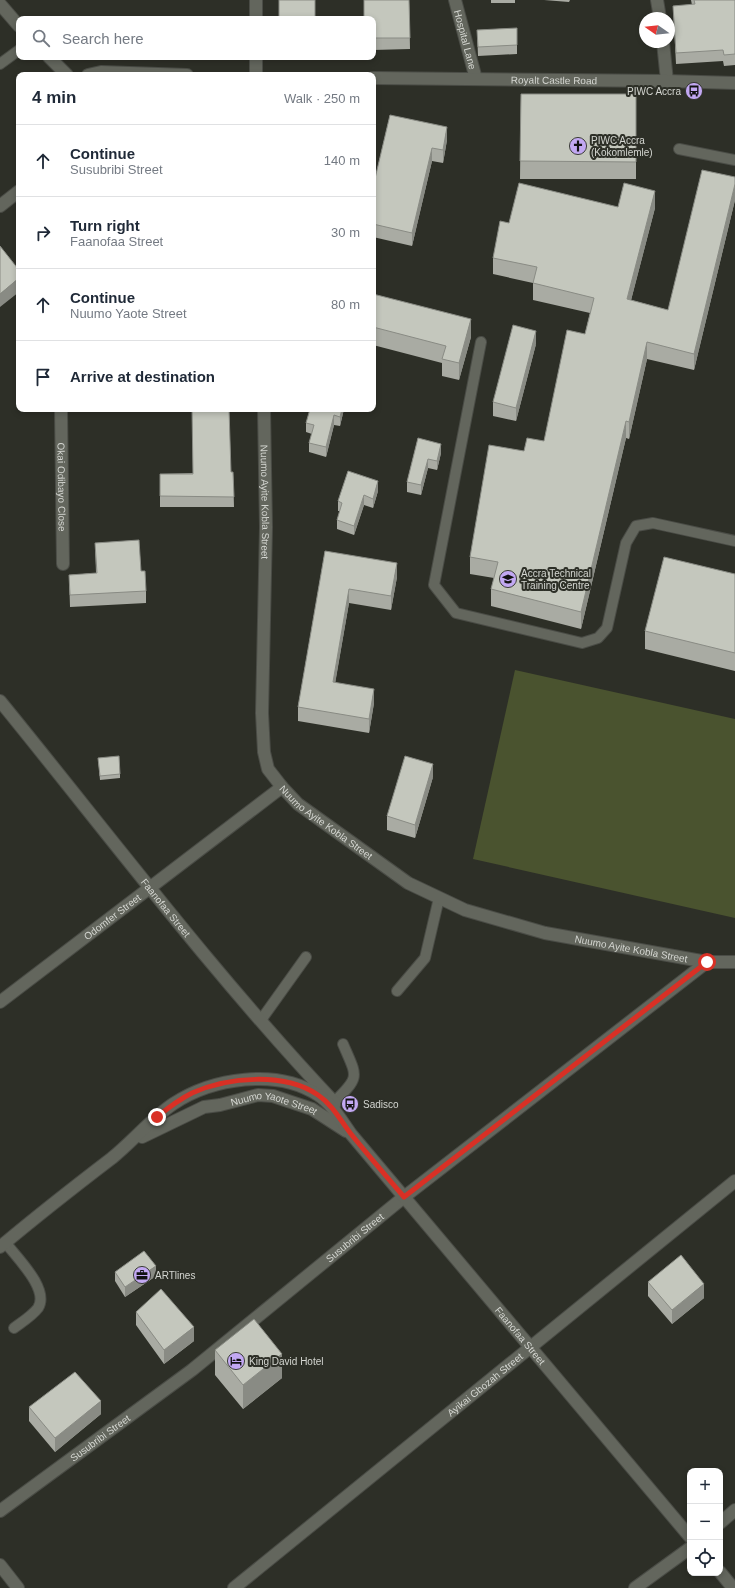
<!DOCTYPE html>
<html lang="en">
<head>
<meta charset="utf-8">
<style>
	body { margin:0; font-family:Arial,sans-serif; background:#f2f2f3; color:#1f2937 }
	.controls { position:absolute; right:12px; bottom:12px; display:grid; overflow:hidden; border-radius:8px; box-shadow:0 2px 6px #0003 }
	.controls button { width:36px; height:36px; display:grid; place-items:center; padding:0; border:0; border-bottom:1px solid #e0e1e3; background:#fff; color:#1f2937; font:20px sans-serif }
	.compass { position:absolute; left:639px; top:12px; width:36px; height:36px; border-radius:50%; background:#fff; box-shadow:0 2px 6px #0003; rotate:284deg }
	.stop { position:absolute; width:12px; height:12px; margin:-9px; border:3px solid #d93025; border-radius:50%; background:#fff }
	.stop.end { background:#d93025; border-color:#fff; box-shadow:0 1px 4px #0008 }
	.list { margin:0; padding:0; list-style:none }
	h2 { display:flex; justify-content:space-between; align-items:center; height:52px; margin:0; padding:0 16px; font-size:17px }
	h2 small { font-size:13px; font-weight:400; color:#747a83 }
	.list li { display:grid; grid-template-columns:26px 1fr auto; gap:12px; align-items:center; box-sizing:border-box; height:72px; padding:0 16px; border-top:1px solid #e0e1e3 }
	.list b { display:block; font-size:15px; white-space:nowrap }
	.list p { margin:0; font-size:13px; white-space:nowrap; color:#747a83 }
	.list em { font-size:13px; font-style:normal; color:#747a83 }
	.icon { flex:none; width:22px; height:22px; fill:none; stroke:currentColor; stroke-width:2; stroke-linecap:round; stroke-linejoin:round }
	.map { position:relative; flex:none; width:735px; height:1588px; overflow:hidden }
	.search { position:absolute; background:#fff; box-shadow:0 2px 6px #0003; left:16px; top:16px; width:360px; height:44px; display:flex; align-items:center; gap:10px; box-sizing:border-box; padding:0 14px; border-radius:8px; color:#747a83; font-size:15px }
	.panel { position:absolute; background:#fff; box-shadow:0 2px 6px #0003; left:16px; top:72px; width:360px; height:340px; border-radius:8px }
	.map>svg:first-child { display:block }
</style>
</head>
<body>
<div class="map">
<svg width="735" height="1588" viewBox="0 0 735 1588">
	<rect width="100%" height="100%" fill="#2d2f27"/>
	<path fill="#4a532f" d="M515 670 735 719V918L473 859Z"/>
	<g fill="none" stroke-linecap="round" stroke-linejoin="round">
		<g stroke="#4a4c46" stroke-width="12">
			<path id="lane" d="M0 64 19 50
				M679 149 735 160
				M481 342 434 585 456 613 582 643 598 638 607 628 626 543 636 526 653 523 735 541
				M397 991 425 958 439 898
				M261 1020 306 957
				M334 1102C361 1076 357 1077 343 1044
				M5 1242C16 1257 50 1289 38 1308 32 1316 22 1322 14 1328"/>
		</g>
		<g stroke="#4a4c46" stroke-width="14">
			<g id="street">
				<path d="M256 0V19"/>
				<path id="s1" d="M455 0 476 79"/>
				<path d="M657 0 660 18"/>
				<path d="M0 4 19 26"/>
				<path d="M663 42 667 81"/>
				<path d="M49 57 67 75"/>
				<path d="M256 57V75"/>
				<path id="s2" d="M61 409 63 564"/>
				<path id="s3" d="M264 409 266 527 262 713 264 752 268 769 282 787 298 804 408 883 465 910 545 933 707 962H735"/>
				<path id="s4" d="M0 701C110 836 215 976 334 1102V1106"/>
				<path id="s5" d="M0 1002 282 787"/>
				<path id="s6" d="M0 1511 192 1370 404 1197 707 962"/>
				<path d="M720 1523 735 1510"/>
				<path id="s7" d="M234 1588 735 1181"/>
				<path d="M635 1588 690 1548"/>
			</g>
		</g>
		<g stroke="#4a4c46" stroke-width="14">
			<g id="secondary">
				<path d="M88 75 101 72 187 75"/>
				<path id="s8" d="M373 78 667 81 735 83"/>
				<path d="M0 206 19 191"/>
				<path id="s9" d="M142 1137 204 1107 220 1105 258 1095 273 1096 312 1109 346 1131"/>
				<path id="s10" d="M0 1247C37 1216 74 1187 112 1158 133 1141 151 1119 173 1104 212 1078 277 1068 318 1095 332 1104 341 1120 351 1134L690 1537"/>
				<path d="M0 1565 18 1588"/>
				<path d="M720 1572 733 1588"/>
			</g>
		</g>
		<use href="#lane" stroke="#63665d" stroke-width="10"/>
		<use href="#street" stroke="#63665d" stroke-width="12"/>
		<use href="#secondary" stroke="#63665d" stroke-width="12"/>
	</g>
	<path fill="#a9aba3" d="M409 0 410 49 373 50V19Z
		M491 0H515V3H491Z
		M544 0H570L569 2Z
		M691 0H735V65L724 66 723 61 676 64 673 6 692 5Z
		M477 30 517 45V54L478 56Z
		M521 94H636V179H520Z
		M390 115 447 140 443 163 432 161 412 246 373 237V187Z
		M735 177V200L694 370 647 359 629 439 626 438 581 629 491 606V589L494 578 470 574V557L524 451 544 441 585 334 590 313 533 300V283L493 274V258L509 223 618 207 655 208 631 300 668 310Z
		M373 294 471 337 459 380 442 376V363L373 345Z
		M536 344 516 421 493 416V402Z
		M344 409 340 426 334 425 326 457 309 452V443L312 434 306 432V423Z
		M418 438 441 453 437 470 428 468 421 495 407 492V482Z
		M233 472 234 507H160V474Z
		M378 491 373 508 364 505 354 535 337 529V520L340 511H338V501Z
		M95 543 141 571 146 591V603L70 607 69 575 96 573Z
		M325 551 397 577 391 610 349 603 335 683 374 703 369 733 298 721V707Z
		M735 574V671L645 649V631Z
		M98 758 120 774V778L100 780Z
		M433 777 415 838 387 830V816Z
		M115 1272 156 1276 125 1297 115 1281Z
		M648 1282 704 1298 672 1324 648 1296Z
		M136 1312 194 1341 164 1364 136 1325Z
		M215 1350 282 1378 243 1409 215 1375Z
		M29 1407 101 1414 55 1452 29 1421Z"/>
	<path fill="#898b84" d="M447 127V140L443 163V150Z
		M432 148V161L412 246V233Z
		M735 184V200L694 370V354Z
		M655 191V208L627 316V299Z
		M19 278V292L0 307V294Z
		M471 319V337L459 380V363Z
		M536 331V344L516 421V408Z
		M647 342V359L629 439V422Z
		M342 409H344L340 426V417Z
		M334 415V425L326 457V447Z
		M626 421V438L581 629V612Z
		M441 444V453L437 470V461Z
		M428 459V468L421 495V485Z
		M378 481V491L373 508V499Z
		M364 495V505L354 535V526Z
		M397 563V577L391 610V596Z
		M349 589V603L333 696V682Z
		M374 689V703L369 733V719Z
		M433 764V777L415 838V825Z
		M156 1266V1276L125 1297V1287Z
		M704 1284V1298L672 1324V1310Z
		M194 1327V1341L164 1364V1350Z
		M282 1354V1378L243 1409V1385Z
		M101 1401V1414L55 1452V1438Z"/>
	<path fill="#c4c7bd" stroke="#898b84" d="M279 0H315V19H279Z
		M364 0H409L410 38H373V19H364Z
		M694 0H735V54L724 55 723 50 676 53 673 6 695 4Z
		M517 28V45L478 47 477 30Z
		M521 94H636V162L520 161Z
		M390 115 447 127 443 150 432 148 412 233 373 224V187Z
		M702 170 735 177V184L694 354 647 342 629 422 626 421 581 612 491 589 498 562 470 557 489 445 524 451 527 438 544 441 567 330 585 334 594 298 533 283 537 267 493 258 500 221 509 223 519 183 618 207 624 183 655 191 627 299 668 310Z
		M0 246 19 270V278L0 294Z
		M373 294 471 319 459 363 442 359 446 346 373 327Z
		M513 325 536 331 516 408 493 402Z
		M192 409H229L231 472H233L234 497 160 496V474H193Z
		M310 409H342L340 417 334 415 326 447 309 443 314 425 306 423Z
		M418 438 441 444 437 461 428 459 421 485 407 482Z
		M348 471 378 481 373 499 364 495 354 526 337 520 342 503 338 501Z
		M139 540 141 571H145L146 591 70 595 69 575 97 573 95 543Z
		M325 551 397 563 391 596 349 589 333 682 374 689 369 719 298 707Z
		M664 557 735 574V653L645 631Z
		M119 756 120 774 100 776 98 758Z
		M405 756 433 764 415 825 387 816Z
		M144 1251 156 1266 125 1287 115 1272Z
		M681 1255 704 1284 672 1310 648 1282Z
		M161 1289 194 1327 164 1350 136 1312Z
		M254 1319 282 1354 243 1385 215 1350Z
		M75 1372 101 1401 55 1438 29 1407Z"/>
	<g fill="none" stroke-linecap="round" stroke-linejoin="round">
		<path stroke="#d93025" stroke-width="5" d="M157 1117C168 1108 180 1099 192 1093 228 1077 284 1072 318 1095 333 1105 340 1120 351 1134 368 1155 386 1176 404 1197L707 962"/>
	</g>
	<defs>
		<g id="bus-disc" transform="scale(0.9)"><circle r="9.5" fill="#c2a8f2" stroke="#2d2f27"/><path d="M-5-6H5V4H4V6H2V4H-2V6H-4V4H-5ZM-3.5-4V0h7V-4ZM-3.5 1.2v1.5H-2V1.2ZM2 1.2v1.5H3.5V1.2Z" fill="#111"/></g>
		<g id="church-disc" transform="scale(0.9)"><circle r="9.5" fill="#c2a8f2" stroke="#2d2f27"/><path d="M-1.2-6h2.4v3.5h3.3v2.4h-3.3V6h-2.4V-.1h-3.3v-2.4h3.3Z" fill="#111"/></g>
		<g id="school-disc" transform="scale(0.9)"><circle r="9.5" fill="#c2a8f2" stroke="#2d2f27"/><path d="M0-5L7-2L0 1L-7-2ZM-4 1L0 2.5L4 1V4Q0 6-4 4Z" fill="#111"/></g>
		<g id="office-disc" transform="scale(0.9)"><circle r="9.5" fill="#c2a8f2" stroke="#2d2f27"/><path d="M-6-3h4V-5.5h4V-3h4V5H-6ZM-1-4.5V-3h2v-1.5ZM-6 0V1H6V0Z" fill="#111"/></g>
		<g id="hotel-disc" transform="scale(0.9)"><circle r="9.5" fill="#c2a8f2" stroke="#2d2f27"/><path d="M-6-4.5h1.5V1H6V5H4.5V3h-9V5H-6ZM-4 0a1.8 1.8 0 1 1 3.6 0ZM.5 0V-2.5h3Q6-2.5 6 0Z" fill="#111"/></g>
	</defs>
	<g fill-rule="evenodd">
		<use href="#bus-disc" x="694" y="91"/>
		<use href="#church-disc" x="578" y="146"/>
		<use href="#school-disc" x="508" y="579"/>
		<use href="#bus-disc" x="350" y="1104"/>
		<use href="#office-disc" x="142" y="1275"/>
		<use href="#hotel-disc" x="236" y="1361"/>
	</g>
	<g text-anchor="middle" stroke-width="4" stroke-linejoin="round" paint-order="stroke">
		<g font-size="10" fill="#d4d6d1" stroke="#2d2f27">
			<text dy="4" stroke="none"><textPath href="#s1" startOffset="41">Hospital Lane</textPath></text>
			<text dy="4" stroke="none"><textPath href="#s8" startOffset="181">Royalt Castle Road</textPath></text>
			<text dy="4" stroke="none"><textPath href="#s2" startOffset="78">Okai Odibayo Close</textPath></text>
			<text dy="4" stroke="none"><textPath href="#s3" startOffset="93">Nuumo Ayite Kobla Street</textPath></text>
			<text dy="4" stroke="none"><textPath href="#s3" startOffset="440">Nuumo Ayite Kobla Street</textPath></text>
			<text dy="4" stroke="none"><textPath href="#s4" startOffset="265">Faanofaa Street</textPath></text>
			<text dy="4" stroke="none"><textPath href="#s5" startOffset="141">Odomfer Street</textPath></text>
			<text dy="4" stroke="none"><textPath href="#s3" startOffset="776">Nuumo Ayite Kobla Street</textPath></text>
			<text dy="4" stroke="none"><textPath href="#s9" startOffset="141">Nuumo Yaote Street</textPath></text>
			<text dy="4" stroke="none"><textPath href="#s6" startOffset="448">Susubribi Street</textPath></text>
			<text dy="4" stroke="none"><textPath href="#s10" startOffset="692">Faanofaa Street</textPath></text>
			<text dy="4" stroke="none"><textPath href="#s7" startOffset="323">Ayikai Gbozah Street</textPath></text>
			<text dy="4" stroke="none"><textPath href="#s6" startOffset="124">Susubribi Street</textPath></text>
		</g>
		<g font-size="10" fill="#d4d6d1" stroke="#2d2f27" text-anchor="start">
			<text x="681" y="95" text-anchor="end">PIWC Accra</text>
			<text x="591" y="144">PIWC Accra<tspan x="591" dy="12">(Kokomlemle)</tspan></text>
			<text x="521" y="577">Accra Technical<tspan x="521" dy="12">Training Centre</tspan></text>
			<text x="363" y="1108">Sadisco</text>
			<text x="155" y="1279">ARTlines</text>
			<text x="249" y="1365">King David Hotel</text>
		</g>
	</g>
</svg>
<div class="controls">
<button>+</button>
<button>−</button>
<button><svg class="icon" aria-label="locate" viewBox="0 0 24 24"><circle cx="12" cy="12" r="6"/><path d="M12 2v4M12 18v4M2 12h4M18 12h4"/></svg></button>
</div>
<svg class="compass" viewBox="-18 -18 36 36"><path d="M0-13l5 13h-10z" fill="#e53935"/><path d="M0 13l5-13h-10z" fill="#747a83"/></svg>
<div class="stop" style="left:707px;top:962px"></div>
<div class="stop end" style="left:157px;top:1117px"></div>
<div class="search"><svg class="icon" aria-label="search" viewBox="0 0 24 24"><circle cx="10" cy="10" r="6"/><path d="M15 15l6 6"/></svg>Search here</div>
<section class="panel">
<h2>4 min<small>Walk · 250 m</small></h2>
<ul class="list">
<li><svg class="icon" aria-label="ahead" viewBox="0 0 24 24"><path d="M12 20V5M6 11l6-6 6 6"/></svg><div><b>Continue</b><p>Susubribi Street</p></div><em>140 m</em></li>
<li><svg class="icon" aria-label="right" viewBox="0 0 24 24"><path d="M7 20v-9h11M14 6l5 5-5 5"/></svg><div><b>Turn right</b><p>Faanofaa Street</p></div><em>30 m</em></li>
<li><svg class="icon" aria-label="ahead" viewBox="0 0 24 24"><path d="M12 20V5M6 11l6-6 6 6"/></svg><div><b>Continue</b><p>Nuumo Yaote Street</p></div><em>80 m</em></li>
<li><svg class="icon" aria-label="arrive" viewBox="0 0 24 24"><path d="M6 21V4h12l-3 4 3 4H6"/></svg><div><b>Arrive at destination</b></div></li>
</ul>
</section>
</div>
</body>
</html>
